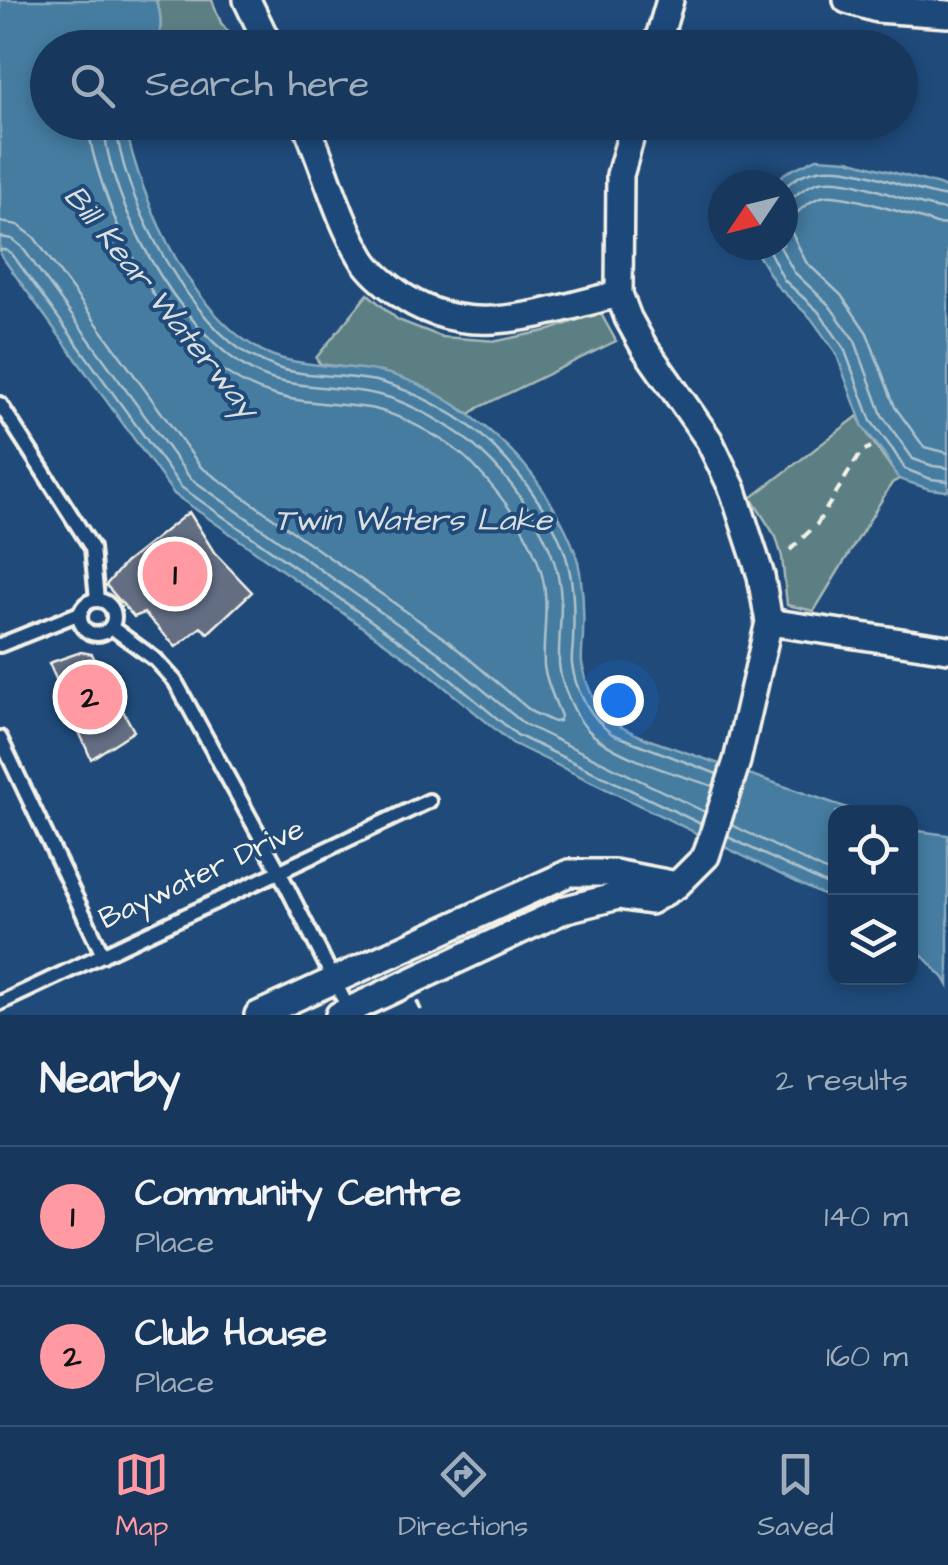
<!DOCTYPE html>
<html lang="en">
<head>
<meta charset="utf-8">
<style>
	body { margin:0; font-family:"Architects Daughter",sans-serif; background:#203f62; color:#f1f3f6 }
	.controls { position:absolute; right:30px; bottom:30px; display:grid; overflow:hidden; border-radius:20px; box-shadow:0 5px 15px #0003 }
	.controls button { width:90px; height:90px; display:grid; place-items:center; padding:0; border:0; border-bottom:2px solid #365272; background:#17385c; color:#f1f3f6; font:50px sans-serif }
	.compass { position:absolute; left:708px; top:170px; width:90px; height:90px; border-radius:50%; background:#17385c; box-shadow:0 5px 15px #0003; rotate:235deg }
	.you { position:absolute; left:618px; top:700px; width:35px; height:35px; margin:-25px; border:8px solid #fff; border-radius:50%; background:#1a73e8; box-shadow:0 0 0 15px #1a73e833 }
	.badge { display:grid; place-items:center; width:65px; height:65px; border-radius:50%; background:#ff9aa2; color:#111; font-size:32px; font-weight:700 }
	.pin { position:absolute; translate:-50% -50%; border:5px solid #fff; box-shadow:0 2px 10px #0006 }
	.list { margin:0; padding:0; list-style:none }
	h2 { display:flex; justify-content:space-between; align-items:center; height:130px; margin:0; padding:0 40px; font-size:42px }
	h2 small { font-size:32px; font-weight:400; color:#9eacbb }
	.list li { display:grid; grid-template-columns:65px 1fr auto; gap:30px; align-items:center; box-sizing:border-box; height:140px; padding:0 40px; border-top:2px solid #365272 }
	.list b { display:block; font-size:38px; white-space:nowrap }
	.list p { margin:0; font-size:32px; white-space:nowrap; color:#9eacbb }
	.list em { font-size:32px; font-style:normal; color:#9eacbb }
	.icon { flex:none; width:55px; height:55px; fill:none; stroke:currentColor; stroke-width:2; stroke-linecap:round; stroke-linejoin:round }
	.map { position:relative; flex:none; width:948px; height:1015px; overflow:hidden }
	.search { position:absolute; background:#17385c; box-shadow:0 5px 15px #0003; left:30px; right:30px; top:30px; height:110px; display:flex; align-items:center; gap:25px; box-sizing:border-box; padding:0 35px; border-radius:55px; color:#9eacbb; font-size:38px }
	.sheet { height:410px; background:#17385c }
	nav { display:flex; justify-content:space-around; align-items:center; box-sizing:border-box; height:140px; border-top:2px solid #365272; background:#17385c; font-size:28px; color:#9eacbb }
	nav a { display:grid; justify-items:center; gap:5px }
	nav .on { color:#ff9aa2 }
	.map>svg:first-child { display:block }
</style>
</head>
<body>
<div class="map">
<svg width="948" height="1015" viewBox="0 0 948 1015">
	<rect width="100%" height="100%" fill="#1f4a7a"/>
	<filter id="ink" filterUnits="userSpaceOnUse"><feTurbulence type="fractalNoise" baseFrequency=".01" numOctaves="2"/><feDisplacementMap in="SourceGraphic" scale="20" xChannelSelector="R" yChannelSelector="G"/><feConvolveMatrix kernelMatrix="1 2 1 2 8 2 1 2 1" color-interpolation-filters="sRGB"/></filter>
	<g filter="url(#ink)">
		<path fill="#5c7f84" stroke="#a8b8b6" stroke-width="2.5" d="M155 0H212L221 23 241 47H157C161 33 163 13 155 0Z
			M368 294 398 320 442 337 497 341 550 330 600 312 616 341 478 408 470 414 431 391 384 373 320 364 316 358Z
			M858 416C867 438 886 458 899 479L892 483 814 611 787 605 782 557 776 537 751 498Z"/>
		<path fill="#447ba0" stroke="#8aaabd" stroke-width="2.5" d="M0 0H155C163 13 161 33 157 47L48 48V122L125 123C140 201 198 336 283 359 314 367 349 366 381 372 439 384 511 440 543 490 558 514 576 544 580 572 583 592 584 613 583 633 583 642 581 654 582 663 585 683 596 710 613 722 623 729 636 734 647 739L859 812H836L835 901 512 743 425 671 174 494 0 254Z
			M817 158 848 160 939 185 948 189V491L929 489 899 479 885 455 863 427 836 353 811 318 777 286 758 255 756 245H783V185H773L785 173Z
			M911 830 948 835V985L944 978 911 944Z"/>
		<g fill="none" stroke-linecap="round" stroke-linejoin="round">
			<path stroke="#aec2cb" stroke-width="2.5" d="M104 122C107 205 192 360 278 381 310 388 343 387 375 394 409 401 456 428 481 452 513 481 547 530 557 572 565 602 558 633 559 663 560 683 575 717 589 731 614 757 679 775 713 786
				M116 122C120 193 183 309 241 350 251 357 264 362 275 367 305 378 348 374 380 382 416 391 466 419 492 445 524 477 562 527 570 573 574 594 574 619 573 641 573 648 571 656 572 664 575 691 591 718 612 734L717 774
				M783 189C828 142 896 191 948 197
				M783 205C794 197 802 188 816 183 848 171 913 208 948 210
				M0 222 18 225 34 237 201 467 448 641 532 712 554 722 559 721 561 716C555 701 546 682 544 666 542 636 550 605 542 575 531 533 503 497 474 466 452 442 401 414 369 408 337 403 302 404 271 394 186 369 130 267 104 189 97 167 89 146 89 122
				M948 225 936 224C915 216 845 194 826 196 811 198 796 213 787 223L806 262 841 295 867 333 895 407 924 447 948 453
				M0 237 12 239 22 247 190 478 439 653 524 724 705 812
				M766 245 784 280 818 311 844 348 871 421 893 450 905 469 931 479 948 481
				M779 245 794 272 829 305 855 341 882 415 913 459 933 466 948 468
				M0 250H6L12 254 181 487 431 663 517 735 701 824
				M732 825 836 876
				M728 837 836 889"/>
		</g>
		<path fill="#646e83" stroke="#f4f1e8" stroke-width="2.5" d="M189 512 214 552 252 592 208 633 201 627 176 647 144 613 134 617 106 585 125 563Z
			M81 652 92 654 134 731 91 759 49 663Z"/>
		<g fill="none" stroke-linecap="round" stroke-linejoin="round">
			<g stroke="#f4f1e8" stroke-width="20">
				<path id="service" d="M0 404 92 548 97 600
					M80 617a17 17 0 1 1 34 0a17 17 0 1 1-34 0Z
					M111 627 156 660 175 681 279 871 349 1010
					M0 645 80 613
					M0 738 103 955
					M0 1003 429 801"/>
			</g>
			<g stroke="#f4f1e8" stroke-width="32">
				<path id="minor" d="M247 0 270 48
					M847 0 877 9 948 14
					M656 48 670 0
					M305 122C325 166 336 214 361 256 368 269 381 280 393 289 463 345 542 312 619 294
					M769 622 948 649
					M258 1015 569 873H614L677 885
					M339 1015 566 909 618 896 650 901 677 885 706 856 737 761 769 622 761 576 733 490 709 440 644 347 628 318 619 294 620 175 635 122"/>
			</g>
			<path stroke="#f4f1e8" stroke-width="4" stroke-dasharray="10 8" stroke-linecap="butt" d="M790 550 817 524 861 452 871 447
				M417 1001 423 1015"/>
			<use href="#service" stroke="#1f4a7a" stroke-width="12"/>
			<use href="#minor" stroke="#1f4a7a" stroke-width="25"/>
		</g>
	</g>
	<g text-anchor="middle" stroke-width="8" stroke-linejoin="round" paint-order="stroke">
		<g font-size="30" fill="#f4f1e8" stroke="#1f4a7a">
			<text transform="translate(201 873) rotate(-25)" y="10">Baywater Drive</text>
		</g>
		<g font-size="32" font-style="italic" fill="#dadfdd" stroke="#1f4a7a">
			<text transform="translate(162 301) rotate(51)" y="11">Bill Kear Waterway</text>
			<text x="413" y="530">Twin Waters Lake</text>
		</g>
	</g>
</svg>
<div class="controls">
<button><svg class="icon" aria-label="locate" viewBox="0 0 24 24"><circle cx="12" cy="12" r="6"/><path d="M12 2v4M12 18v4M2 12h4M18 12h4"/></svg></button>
<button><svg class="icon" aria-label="layers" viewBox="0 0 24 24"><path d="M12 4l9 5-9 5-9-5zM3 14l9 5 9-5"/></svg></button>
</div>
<svg class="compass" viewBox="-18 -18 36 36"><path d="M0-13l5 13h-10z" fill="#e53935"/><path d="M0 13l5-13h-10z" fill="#9eacbb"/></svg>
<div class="you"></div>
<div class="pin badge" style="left:175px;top:574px">1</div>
<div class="pin badge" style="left:90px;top:697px">2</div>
<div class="search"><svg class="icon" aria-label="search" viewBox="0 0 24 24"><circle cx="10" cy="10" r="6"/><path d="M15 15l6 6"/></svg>Search here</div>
</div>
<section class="sheet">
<h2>Nearby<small>2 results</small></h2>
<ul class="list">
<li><span class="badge">1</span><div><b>Community Centre</b><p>Place</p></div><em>140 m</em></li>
<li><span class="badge">2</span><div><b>Club House</b><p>Place</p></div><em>160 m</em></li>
</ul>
</section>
<nav>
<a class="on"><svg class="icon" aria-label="map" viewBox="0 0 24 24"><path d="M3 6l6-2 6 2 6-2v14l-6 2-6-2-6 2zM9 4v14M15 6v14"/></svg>Map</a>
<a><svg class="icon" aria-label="directions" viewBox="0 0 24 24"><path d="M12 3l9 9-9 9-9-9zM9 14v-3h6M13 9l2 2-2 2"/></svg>Directions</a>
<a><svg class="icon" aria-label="saved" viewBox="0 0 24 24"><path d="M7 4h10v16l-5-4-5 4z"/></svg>Saved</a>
</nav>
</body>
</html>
